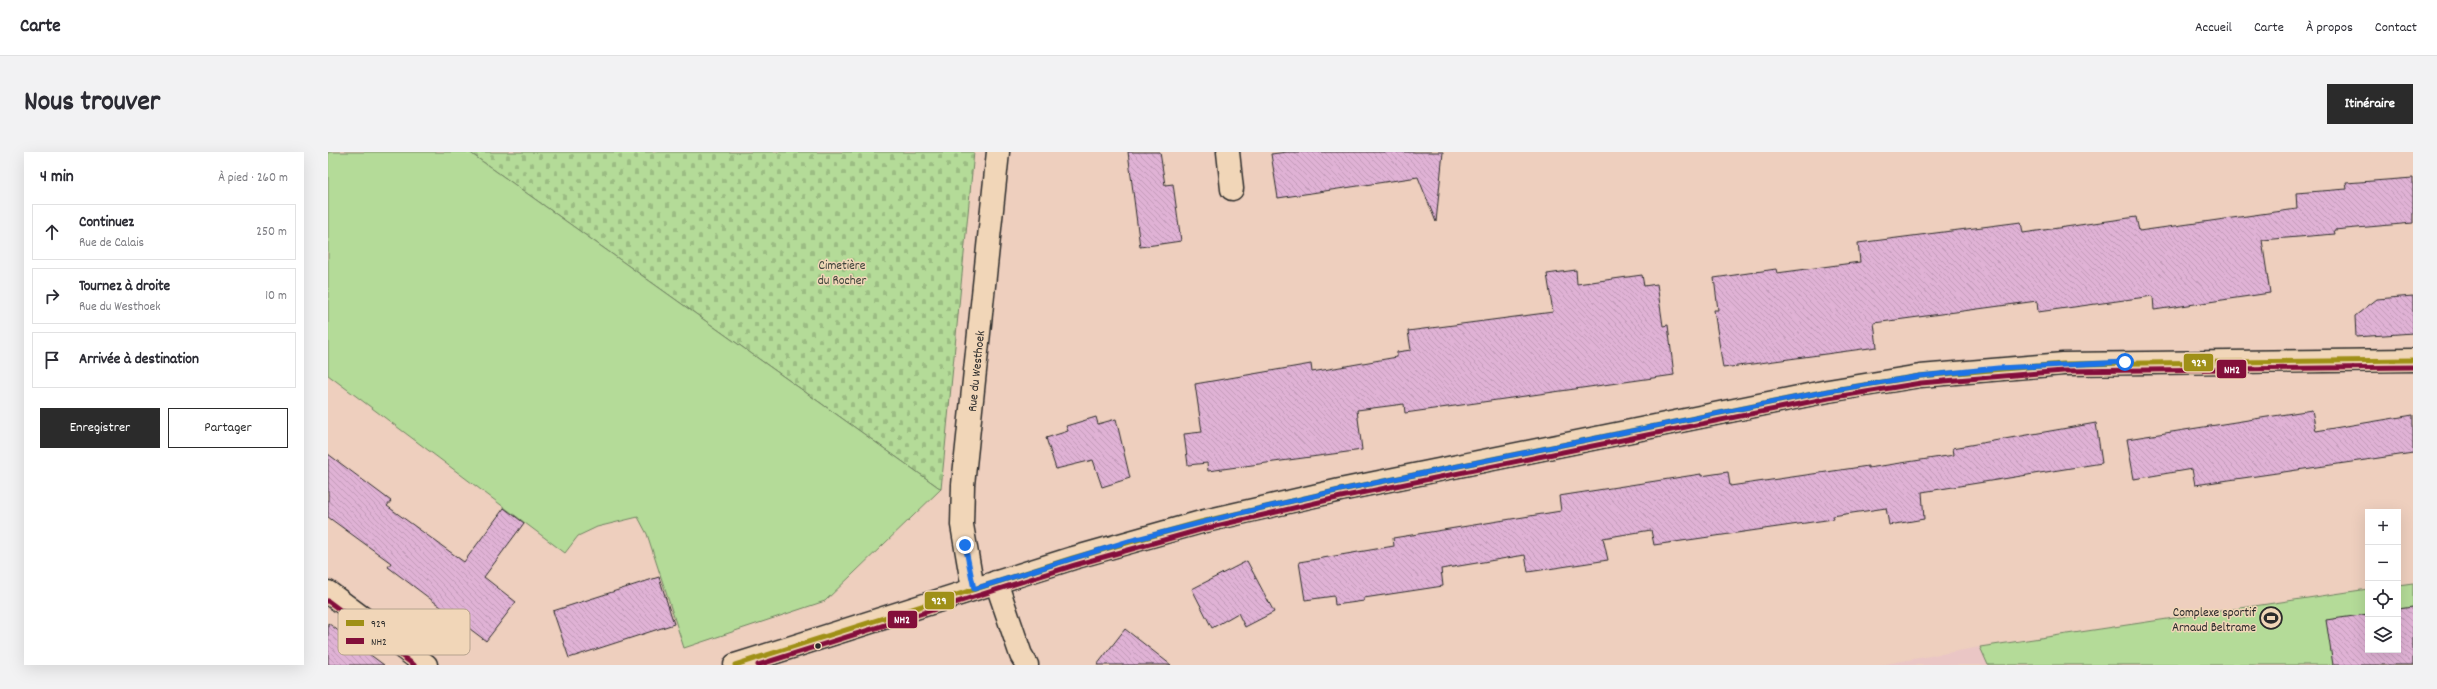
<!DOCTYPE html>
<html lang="fr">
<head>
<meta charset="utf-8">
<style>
	body { margin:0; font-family:Dekko,sans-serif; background:#f2f2f3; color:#2b2b33 }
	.controls { position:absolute; right:12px; bottom:12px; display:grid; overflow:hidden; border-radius:0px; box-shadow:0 4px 16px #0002 }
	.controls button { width:36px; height:36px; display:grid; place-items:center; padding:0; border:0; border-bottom:1px solid #e1e1e2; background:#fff; color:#2b2b33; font:20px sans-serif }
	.stop { position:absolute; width:12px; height:12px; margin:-9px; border:3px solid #1a73e8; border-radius:50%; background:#fff }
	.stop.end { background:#1a73e8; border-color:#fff; box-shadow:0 1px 4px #0008 }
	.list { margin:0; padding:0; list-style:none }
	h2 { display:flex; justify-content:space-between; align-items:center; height:52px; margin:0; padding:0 16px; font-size:17px }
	h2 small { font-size:13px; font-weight:400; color:#7c7c81 }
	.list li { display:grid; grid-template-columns:26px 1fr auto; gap:12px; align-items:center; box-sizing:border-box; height:56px; margin:0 8px 8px; padding:0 8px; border:1px solid #e1e1e2; border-radius:0px }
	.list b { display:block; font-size:15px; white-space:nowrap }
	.list p { margin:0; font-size:13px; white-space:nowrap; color:#7c7c81 }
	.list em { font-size:13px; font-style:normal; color:#7c7c81 }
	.actions { display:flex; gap:8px; padding:12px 16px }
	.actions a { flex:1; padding:9px 0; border:1px solid #2b2b2b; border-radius:0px; text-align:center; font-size:14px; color:#2b2b2b }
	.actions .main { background:#2b2b2b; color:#fff }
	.icon { flex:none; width:22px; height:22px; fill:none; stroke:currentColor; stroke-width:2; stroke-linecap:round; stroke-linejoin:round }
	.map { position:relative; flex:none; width:2085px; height:513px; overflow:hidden; border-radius:0px }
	header { display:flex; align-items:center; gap:24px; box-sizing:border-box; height:56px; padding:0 20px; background:#fff; border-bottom:1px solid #e1e1e2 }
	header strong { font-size:19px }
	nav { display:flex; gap:22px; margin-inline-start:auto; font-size:14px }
	.intro { display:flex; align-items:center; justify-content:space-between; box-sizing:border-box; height:96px; padding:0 24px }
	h1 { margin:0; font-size:28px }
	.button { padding:10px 18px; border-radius:0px; background:#2b2b2b; color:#fff; font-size:14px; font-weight:700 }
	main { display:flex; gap:24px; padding:0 24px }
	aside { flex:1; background:#fff; border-radius:0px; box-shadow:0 4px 16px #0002 }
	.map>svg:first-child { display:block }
</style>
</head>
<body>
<header>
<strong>Carte</strong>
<nav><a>Accueil</a><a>Carte</a><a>À propos</a><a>Contact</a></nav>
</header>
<div class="intro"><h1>Nous trouver</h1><a class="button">Itinéraire</a></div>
<main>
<aside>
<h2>4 min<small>À pied · 260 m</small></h2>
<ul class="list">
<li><svg class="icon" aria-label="ahead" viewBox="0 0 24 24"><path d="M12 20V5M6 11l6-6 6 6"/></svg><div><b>Continuez</b><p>Rue de Calais</p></div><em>250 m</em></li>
<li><svg class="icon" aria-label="right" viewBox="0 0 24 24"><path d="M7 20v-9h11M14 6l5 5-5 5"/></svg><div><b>Tournez à droite</b><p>Rue du Westhoek</p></div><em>10 m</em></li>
<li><svg class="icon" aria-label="arrive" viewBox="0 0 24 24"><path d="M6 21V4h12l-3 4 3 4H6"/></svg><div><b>Arrivée à destination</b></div></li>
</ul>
<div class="actions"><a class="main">Enregistrer</a><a>Partager</a></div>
</aside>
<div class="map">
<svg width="2085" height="513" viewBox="0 0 2085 513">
	<defs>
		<pattern id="cemetery-stones" width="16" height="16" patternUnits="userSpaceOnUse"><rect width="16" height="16" fill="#b4db98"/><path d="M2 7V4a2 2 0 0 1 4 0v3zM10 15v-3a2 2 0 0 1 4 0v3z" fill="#9bbc83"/></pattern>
		<pattern id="building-back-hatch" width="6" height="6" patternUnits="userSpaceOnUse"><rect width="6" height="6" fill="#e0b2d5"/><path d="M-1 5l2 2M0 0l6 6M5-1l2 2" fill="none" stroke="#c099b7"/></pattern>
	</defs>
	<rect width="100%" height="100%" fill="#eecfbe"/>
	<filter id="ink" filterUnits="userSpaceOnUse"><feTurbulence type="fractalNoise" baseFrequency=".025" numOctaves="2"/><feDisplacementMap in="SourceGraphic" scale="8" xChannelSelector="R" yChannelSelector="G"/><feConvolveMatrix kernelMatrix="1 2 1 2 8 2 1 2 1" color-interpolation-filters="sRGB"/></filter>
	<g filter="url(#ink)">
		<path fill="#eac6c5" d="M1652 495 1660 513H1552Z"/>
		<path fill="url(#cemetery-stones)" stroke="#708362" d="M141 0H646L613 337Z"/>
		<path fill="#b4db98" stroke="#708362" d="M0 0H141L613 337 497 449 356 496 319 382 310 365 269 375 250 384 237 401 0 223Z
			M2085 431V513H1660L1652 495 2040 437V498H2070V433Z"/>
		<path fill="url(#building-back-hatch)" stroke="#2b2b2b" d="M800 0H832L837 33 845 32 853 89 812 95Z
			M959 0H1115L1108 70 1090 25 950 46 943 2Z
			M2085 26V71L2006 78 2007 82 1934 88 1942 141 1826 158 1825 144 1710 160 1709 149 1546 171 1549 195 1395 216 1386 158H1390L1386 126 1448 117 1449 121 1532 110 1530 91 1693 70 1695 81 1808 65 1811 79 1969 57 1968 41 2019 37 2018 31Z
			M1248 118 1249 132 1314 123 1316 134 1329 132 1335 174 1340 173 1346 223 1077 261 1076 252 1029 258 1034 298 880 319 879 311 860 313 856 282 874 280 867 232 983 212 984 220 1069 205V200L1083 198 1080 179 1225 160 1219 122Z
			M2085 144V181L2028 185 2027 164 2049 147Z
			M1984 258 1988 279 2085 263V301L1867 333 1864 317 1806 327 1799 287Z
			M768 265 770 272 788 267 802 326 774 335 765 308 728 317 718 286 740 279 738 274Z
			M1768 271 1774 311 1594 340 1596 367 1561 373 1558 356 1504 364 1505 367 1326 393 1323 378 1275 386 1280 408 1200 420 1197 403 1113 417 1115 434 1036 446V449L1007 453 1006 444 977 448 971 410 1066 394 1065 386 1233 359 1231 344 1373 322V324L1400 320 1402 334 1540 314V316L1626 303 1625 296Z
			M0 302 63 349 59 354 136 410 176 356 196 371 156 425 188 450 158 489 60 415 63 411 0 365Z
			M919 409 946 460 917 475 910 461 884 476 864 437Z
			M331 425 346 472 241 506 225 459Z
			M2085 455V513H2005L1998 468 2040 462V498H2070V457Z
			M0 471 25 490 56 513H0Z
			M797 477 843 513H769Z"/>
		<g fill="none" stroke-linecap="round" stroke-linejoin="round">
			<g stroke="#2b2b2b" stroke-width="25">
				<path id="street" d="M900 0 904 37
					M668 430 693 503 699 513
					M645 437 634 373 635 333 670 0
					M0 440 98 513"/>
			</g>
			<g stroke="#2b2b2b" stroke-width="25">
				<path id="secondary" d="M407 513 745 406 873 370 1012 338 1500 239 1592 224 1735 212 2085 208"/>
			</g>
			<use href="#street" stroke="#f1d6b8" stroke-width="22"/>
			<use href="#secondary" stroke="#f1d6b8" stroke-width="22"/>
			<g stroke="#f1d6b8" stroke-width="8">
				<path id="bus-1" d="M407 513 745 406 873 370 1012 338 1500 239 1592 224 1735 212 2085 208"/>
			</g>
			<g stroke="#f1d6b8" stroke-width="8">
				<path id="bus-2" d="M0 449 86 513
					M430 513 747 413 875 377 1013 345 1501 246 1593 231 1735 219 2085 215"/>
			</g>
			<use href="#bus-1" stroke="#9f9017" stroke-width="5"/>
			<use href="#bus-2" stroke="#830f3a" stroke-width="5"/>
		</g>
	</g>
	<g fill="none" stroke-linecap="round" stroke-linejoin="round" filter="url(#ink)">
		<path stroke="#1a73e8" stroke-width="5" d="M637 393 646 437 801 389 908 362 1012 338 1500 239 1592 224 1670 216 1797 210"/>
	</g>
	<defs>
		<g id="stadium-ring" transform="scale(1.15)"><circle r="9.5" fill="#f1d6b8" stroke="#2b2b2b" stroke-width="1.5"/><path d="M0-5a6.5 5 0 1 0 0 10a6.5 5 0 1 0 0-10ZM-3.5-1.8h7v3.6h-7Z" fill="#2b2b2b"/></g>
	</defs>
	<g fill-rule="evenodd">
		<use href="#stadium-ring" x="1943" y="466"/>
	</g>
	<circle fill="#2b2b2b" stroke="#f1d6b8" stroke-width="1.5" cx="490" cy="494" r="3.5"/>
	<g text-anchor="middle" stroke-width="3" stroke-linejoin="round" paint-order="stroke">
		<g font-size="13" fill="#40453b" stroke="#f1d6b8">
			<text x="514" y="117">Cimetière<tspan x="514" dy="15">du Rocher</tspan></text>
		</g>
		<g font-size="13" fill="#2b2b2b" stroke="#f1d6b8">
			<text transform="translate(647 219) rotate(-84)" y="5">Rue du Westhoek</text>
		</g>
		<g font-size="13" fill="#2b2b2b" stroke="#f1d6b8" text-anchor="end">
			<text x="1928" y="464">Complexe sportif<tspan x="1928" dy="15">Arnaud Beltrame</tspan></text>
		</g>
	</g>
	<rect x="10" y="457" width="132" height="46" rx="6" fill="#f1d6b8" stroke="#b6a38e" stroke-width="1"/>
	<rect x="18" y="468" width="18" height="6" fill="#9f9017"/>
	<rect x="18" y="486" width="18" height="6" fill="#830f3a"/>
	<g font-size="11" fill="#2b2b2b">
		<text x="43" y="475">929</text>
		<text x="43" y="493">NH2</text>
	</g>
	<g stroke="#f1d6b8" stroke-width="1.5">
		<rect x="1855" y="201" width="31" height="19" rx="4" fill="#9f9017"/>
		<rect x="1888" y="207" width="31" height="20" rx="4" fill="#830f3a"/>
		<rect x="596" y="439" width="31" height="19" rx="4" fill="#9f9017"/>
		<rect x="559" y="458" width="31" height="19" rx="4" fill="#830f3a"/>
	</g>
	<g font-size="11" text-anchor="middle" font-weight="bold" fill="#fff">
		<text x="1871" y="214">929</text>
		<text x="1904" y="221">NH2</text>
		<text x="611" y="452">929</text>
		<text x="574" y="471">NH2</text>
	</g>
</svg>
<div class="controls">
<button>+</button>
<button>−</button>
<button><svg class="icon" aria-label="locate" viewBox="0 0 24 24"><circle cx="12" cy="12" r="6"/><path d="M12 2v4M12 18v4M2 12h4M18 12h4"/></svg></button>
<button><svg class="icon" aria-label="layers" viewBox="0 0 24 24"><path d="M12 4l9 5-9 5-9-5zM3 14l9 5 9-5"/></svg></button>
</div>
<div class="stop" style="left:1797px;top:210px"></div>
<div class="stop end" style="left:637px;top:393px"></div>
</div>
</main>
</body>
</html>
